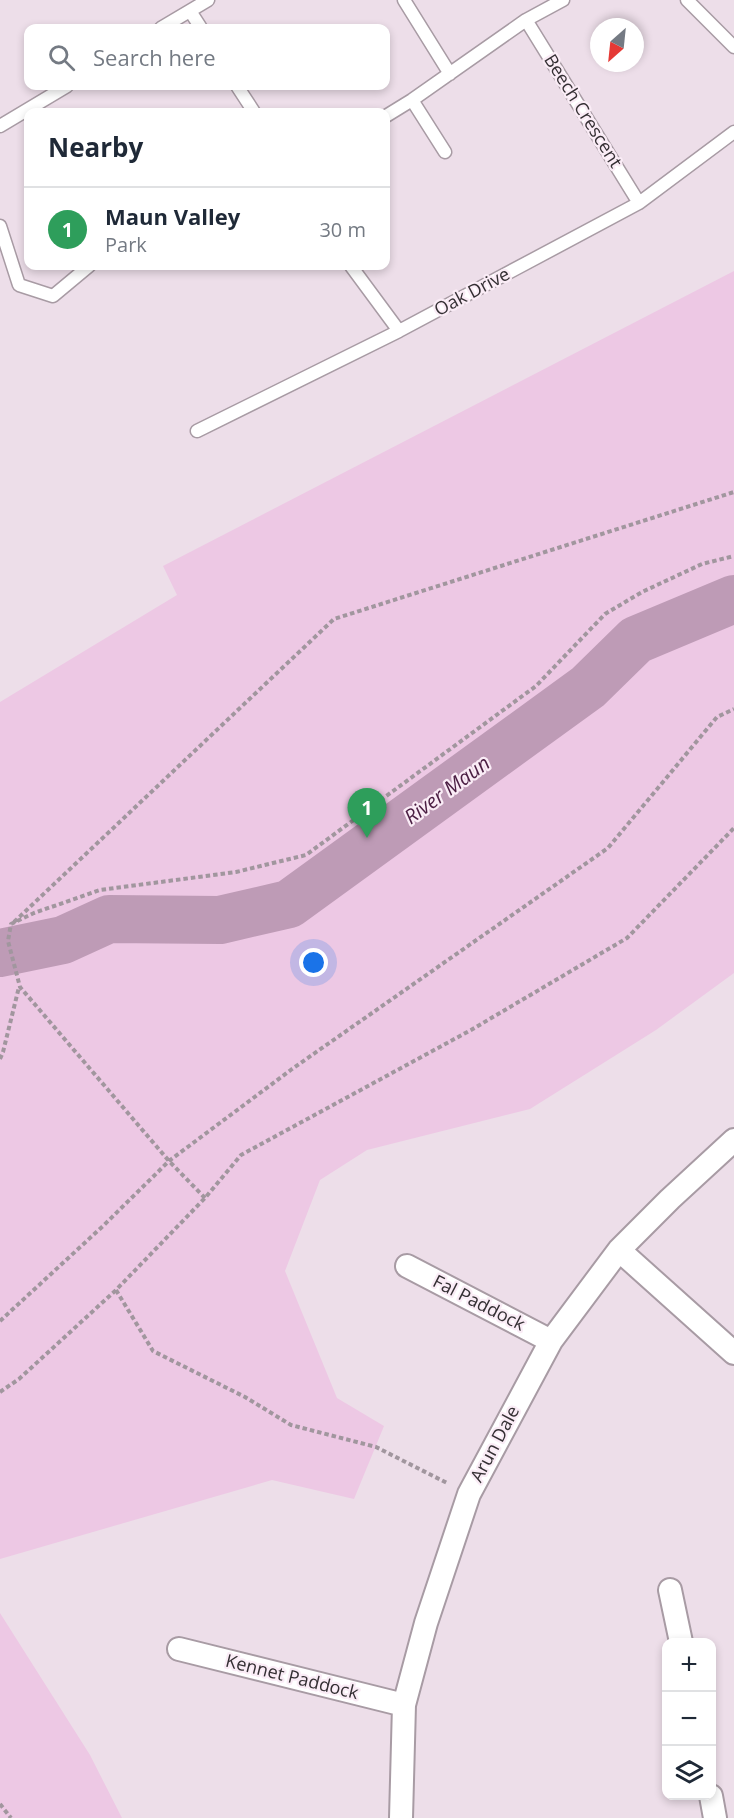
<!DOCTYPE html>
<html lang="en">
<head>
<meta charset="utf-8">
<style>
	body { margin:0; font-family:"Open Sans",sans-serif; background:#f2f2f3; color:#1f2937 }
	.controls { position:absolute; right:18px; bottom:18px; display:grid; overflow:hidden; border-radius:12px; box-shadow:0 3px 9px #0003 }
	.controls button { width:54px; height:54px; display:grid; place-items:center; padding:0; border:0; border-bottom:2px solid #e0e1e3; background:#fff; color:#1f2937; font:30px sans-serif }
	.compass { position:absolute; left:590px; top:18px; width:54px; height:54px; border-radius:50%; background:#fff; box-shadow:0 3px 9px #0003; rotate:207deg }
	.you { position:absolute; left:314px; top:963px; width:21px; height:21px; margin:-15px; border:4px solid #fff; border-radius:50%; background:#1a73e8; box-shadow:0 0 0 9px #1a73e833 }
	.badge { display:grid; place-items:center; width:39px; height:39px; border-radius:50%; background:#b45309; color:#fff; font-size:20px; font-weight:700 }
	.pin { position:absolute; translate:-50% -50px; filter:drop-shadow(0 2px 3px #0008) }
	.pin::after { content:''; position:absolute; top:32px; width:21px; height:18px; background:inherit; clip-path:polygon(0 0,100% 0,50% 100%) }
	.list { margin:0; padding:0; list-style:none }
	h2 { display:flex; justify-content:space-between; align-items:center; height:78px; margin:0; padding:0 24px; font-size:26px }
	h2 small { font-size:20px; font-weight:400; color:#747a83 }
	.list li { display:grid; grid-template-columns:39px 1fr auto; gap:18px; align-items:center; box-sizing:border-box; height:84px; padding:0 24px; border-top:2px solid #e0e1e3 }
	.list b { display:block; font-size:22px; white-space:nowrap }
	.list p { margin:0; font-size:20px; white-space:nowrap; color:#747a83 }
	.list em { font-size:20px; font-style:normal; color:#747a83 }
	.icon { flex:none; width:33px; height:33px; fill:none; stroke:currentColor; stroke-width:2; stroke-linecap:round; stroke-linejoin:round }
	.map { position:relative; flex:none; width:734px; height:1818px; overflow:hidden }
	.search { position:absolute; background:#fff; box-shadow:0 3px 9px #0003; left:24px; top:24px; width:366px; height:66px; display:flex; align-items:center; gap:15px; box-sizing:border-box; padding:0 21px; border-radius:12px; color:#747a83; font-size:22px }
	.panel { position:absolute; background:#fff; box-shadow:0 3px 9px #0003; left:24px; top:108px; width:366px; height:162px; border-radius:12px }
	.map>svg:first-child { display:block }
</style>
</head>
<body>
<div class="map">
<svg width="734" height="1818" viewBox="0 0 734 1818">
	<rect width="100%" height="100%" fill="#eddee9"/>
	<path fill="#edc8e4" d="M734 271V973L656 1030 530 1109 367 1150 320 1180 285 1271 337 1398 384 1426 354 1499 272 1480 0 1559V702L177 595 163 566Z
		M0 1613 90 1755 122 1818H0Z"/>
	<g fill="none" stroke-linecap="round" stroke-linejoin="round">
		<path stroke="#be9bb6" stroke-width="48" d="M0 953 63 940 109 919 220 920 289 904 588 687 636 640 734 599"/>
		<g stroke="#a89ba4" stroke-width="15">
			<path id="service" d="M404 0 450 74
				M687 0 734 47
				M190 11 201 28
				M526 20 639 203
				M161 28 208 0
				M237 86 254 112
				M412 100 445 152
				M386 116 412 100 526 20 563 0
				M0 126 67 86
				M0 226 19 285 53 296 89 266
				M351 266 399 331
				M197 431 399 331 639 203 734 132"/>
		</g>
		<g stroke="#a89ba4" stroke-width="26">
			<path id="minor" d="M619 1250 734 1353
				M407 1266 551 1341
				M670 1590 681 1642
				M179 1649 404 1705
				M711 1796 715 1818
				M401 1818 404 1705 426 1623 469 1494 551 1341 619 1250 670 1199 734 1140"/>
		</g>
		<path stroke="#a1969e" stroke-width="4" stroke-dasharray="4.5 3" stroke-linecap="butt" d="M14 922 334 619 734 492
			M0 1059 3 1052 19 987
			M205 1198 169 1161 20 987 8 941 11 924 34 913 100 890 236 872 306 855 536 686 605 614 642 592 702 564 734 556
			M116 1290 153 1351 245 1397 291 1425 376 1447 447 1483
			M0 1321 103 1226 169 1161 292 1069 608 848 717 717 734 709
			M0 1392 19 1379 116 1290 205 1198 241 1155 471 1030 627 938 734 828
			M0 1804 11 1818"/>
		<use href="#service" stroke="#fff" stroke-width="12"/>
		<use href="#minor" stroke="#fff" stroke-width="22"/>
	</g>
	<g text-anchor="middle" stroke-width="4.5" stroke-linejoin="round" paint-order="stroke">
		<g font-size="18" fill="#342f33" stroke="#faecf6">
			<text transform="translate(583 111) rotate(58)" y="6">Beech Crescent</text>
			<text transform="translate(472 292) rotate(-28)" y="6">Oak Drive</text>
			<text transform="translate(479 1303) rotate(27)" y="6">Fal Paddock</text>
			<text transform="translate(495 1444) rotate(-62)" y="6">Arun Dale</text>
			<text transform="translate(292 1677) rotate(14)" y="6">Kennet Paddock</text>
		</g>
		<g font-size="20" font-style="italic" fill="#4a1d42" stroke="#faecf6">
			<text transform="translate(447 790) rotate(-36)" y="7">River Maun</text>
		</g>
	</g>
</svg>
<div class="controls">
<button>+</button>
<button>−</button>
<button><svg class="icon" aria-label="layers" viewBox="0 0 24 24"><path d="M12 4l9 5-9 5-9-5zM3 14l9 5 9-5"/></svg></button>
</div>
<svg class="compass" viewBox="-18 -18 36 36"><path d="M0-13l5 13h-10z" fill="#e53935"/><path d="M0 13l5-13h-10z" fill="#747a83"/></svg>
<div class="you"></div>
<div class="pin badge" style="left:367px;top:838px;background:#2e9e5b">1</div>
<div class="search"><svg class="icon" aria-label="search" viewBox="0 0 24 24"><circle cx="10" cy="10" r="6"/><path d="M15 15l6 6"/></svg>Search here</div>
<section class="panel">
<h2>Nearby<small></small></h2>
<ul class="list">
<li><span class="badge" style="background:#2e9e5b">1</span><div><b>Maun Valley</b><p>Park</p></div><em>30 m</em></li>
</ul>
</section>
</div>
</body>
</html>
